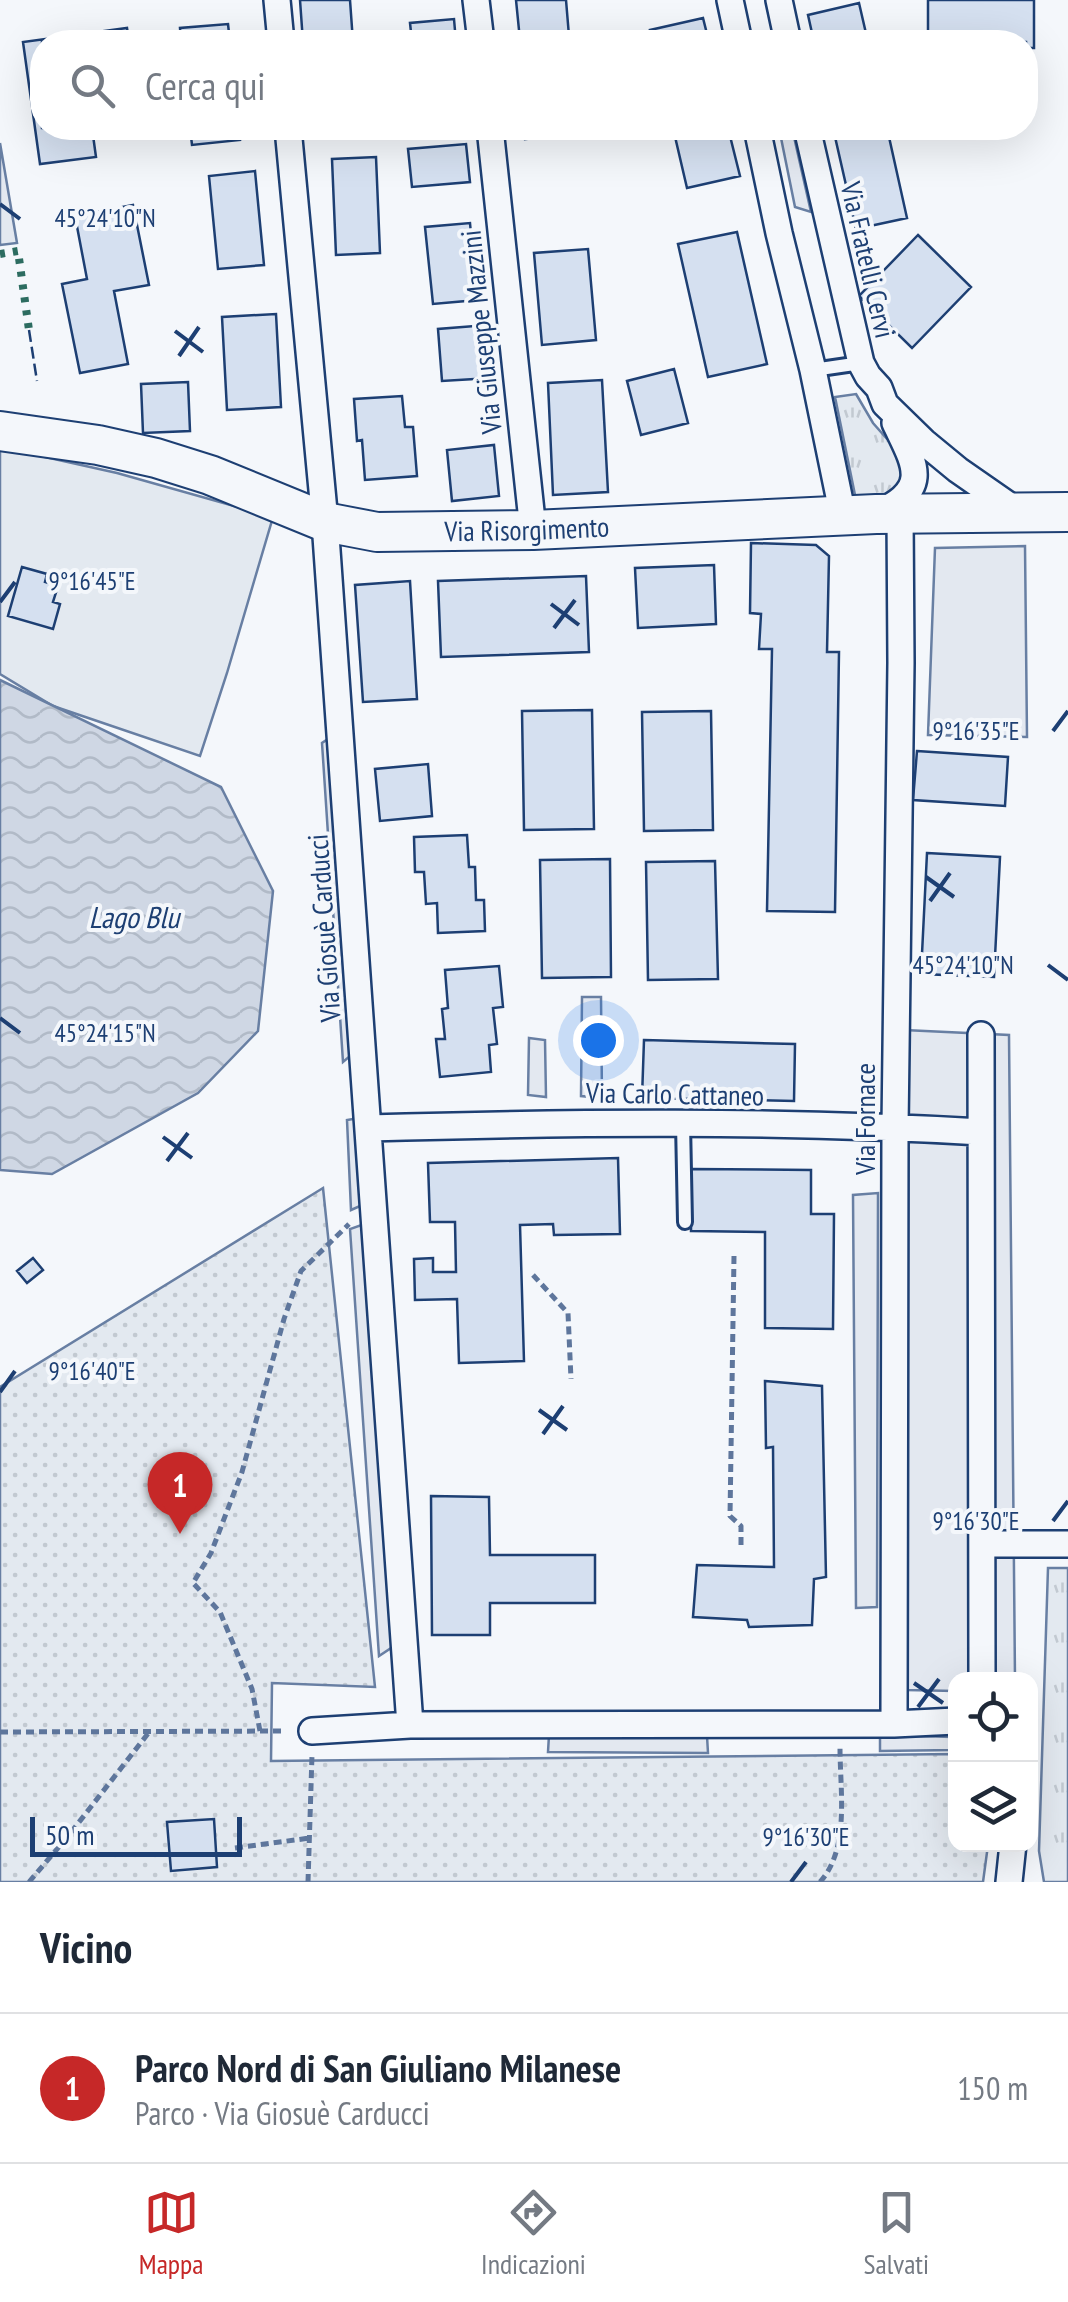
<!DOCTYPE html>
<html lang="it">
<head>
<meta charset="utf-8">
<style>
	body { margin:0; font-family:"PT Sans Narrow",sans-serif; background:#f2f2f3; color:#1f2937 }
	.controls { position:absolute; right:30px; bottom:30px; display:grid; overflow:hidden; border-radius:20px; box-shadow:0 10px 40px #0002 }
	.controls button { width:90px; height:90px; display:grid; place-items:center; padding:0; border:0; border-bottom:2px solid #e0e1e3; background:#fff; color:#1f2937; font:50px sans-serif }
	.scale { position:absolute; left:30px; bottom:25px; width:212px; box-sizing:border-box; padding-left:10px; border:5px solid #1d3f73; border-top:0; font-size:28px; line-height:35px; white-space:nowrap; color:#1d3f73; -webkit-text-stroke:8px #f4f7fb; paint-order:stroke }
	.you { position:absolute; left:598px; top:1040px; width:35px; height:35px; margin:-25px; border:8px solid #fff; border-radius:50%; background:#1a73e8; box-shadow:0 0 0 15px #1a73e833 }
	.badge { display:grid; place-items:center; width:65px; height:65px; border-radius:50%; background:#c62828; color:#fff; font-size:32px; font-weight:700 }
	.pin { position:absolute; translate:-50% -82px; filter:drop-shadow(0 2px 5px #0008) }
	.pin::after { content:''; position:absolute; top:52px; width:35px; height:30px; background:inherit; clip-path:polygon(0 0,100% 0,50% 100%) }
	.list { margin:0; padding:0; list-style:none }
	h2 { display:flex; justify-content:space-between; align-items:center; height:130px; margin:0; padding:0 40px; font-size:42px }
	h2 small { font-size:32px; font-weight:400; color:#747a83 }
	.list li { display:grid; grid-template-columns:65px 1fr auto; gap:30px; align-items:center; box-sizing:border-box; height:150px; padding:0 40px; border-top:2px solid #e0e1e3 }
	.list b { display:block; font-size:38px; white-space:nowrap }
	.list p { margin:0; font-size:32px; white-space:nowrap; color:#747a83 }
	.list em { font-size:32px; font-style:normal; color:#747a83 }
	.icon { flex:none; width:55px; height:55px; fill:none; stroke:currentColor; stroke-width:2; stroke-linecap:round; stroke-linejoin:round }
	.map { position:relative; flex:none; width:1068px; height:1882px; overflow:hidden }
	.search { position:absolute; background:#fff; box-shadow:0 10px 40px #0002; left:30px; right:30px; top:30px; height:110px; display:flex; align-items:center; gap:25px; box-sizing:border-box; padding:0 35px; border-radius:40px; color:#747a83; font-size:38px }
	.sheet { height:280px; background:#fff }
	nav { display:flex; justify-content:space-around; align-items:center; box-sizing:border-box; height:140px; border-top:2px solid #e0e1e3; background:#fff; font-size:28px; color:#747a83 }
	nav a { display:grid; justify-items:center; gap:5px }
	nav .on { color:#c62828 }
	.map>svg:first-child { display:block }
</style>
</head>
<body>
<div class="map">
<svg width="1068" height="1882" viewBox="0 0 1068 1882">
	<defs>
		<pattern id="grass-tufts" width="24" height="20" patternUnits="userSpaceOnUse" patternTransform="scale(2.5)"><rect width="24" height="20" fill="#e3e9f0"/><path d="M3 7l-1-3M5 7V3M7 7l1-3M15 17l-1-3M17 17v-4M19 17l1-3" fill="none" stroke="#c2c9d1"/></pattern>
		<pattern id="park-dots" width="8" height="8" patternUnits="userSpaceOnUse" patternTransform="scale(2.5)"><rect width="8" height="8" fill="#e3e9f0"/><path d="M2 2h.1M6 6h.1" fill="none" stroke="#c2c9d1" stroke-width="1.8" stroke-linecap="round"/></pattern>
		<pattern id="water-waves" width="16" height="10" patternUnits="userSpaceOnUse" patternTransform="scale(2.5)"><rect width="16" height="10" fill="#cfd7e4"/><path d="M0 5q4-4 8 0t8 0" fill="none" stroke="#b1bac7"/></pattern>
	</defs>
	<rect width="100%" height="100%" fill="#f4f7fb"/>
	<path fill="url(#grass-tufts)" stroke="#687fa3" stroke-width="2.5" d="M856 394 873 423 902 456 907 467 899 494 867 504 855 495 835 397Z
		M1048 1568H1068V1882H1044L1039 1851Z"/>
	<path fill="url(#park-dots)" stroke="#687fa3" stroke-width="2.5" d="M323 1188 375 1687 272 1683 271 1761 955 1754 956 1844 988 1845 983 1882H0V1387Z"/>
	<path fill="#e3e9f0" stroke="#687fa3" stroke-width="2.5" d="M0 447 117 473 273 517 227 673 200 756 53 706 0 674Z"/>
	<path fill="#e3e8f0" stroke="#687fa3" stroke-width="2.5" d="M779 128H792L811 212 795 207Z
		M0 143 17 243 0 245Z
		M1025 546 1027 737 928 735 935 548Z
		M334 735 356 1051 343 1062 322 743Z
		M582 997H601L602 1098 581 1096Z
		M904 1030 1009 1035 1015 1679 956 1680 955 1691 907 1690Z
		M529 1038 545 1040 546 1097 528 1095Z
		M359 1118 367 1203 351 1210 347 1120Z
		M878 1193 877 1607 856 1608 853 1195Z
		M370 1222 394 1646 379 1656 350 1229Z
		M549 1735 707 1736 708 1753 548 1752Z
		M880 1735 953 1737 954 1750 880 1751Z"/>
	<path fill="url(#water-waves)" stroke="#687fa3" stroke-width="2.5" d="M0 680 221 787 273 891 258 1031 198 1093 52 1174 0 1170Z"/>
	<path fill="#d5e0f0" stroke="#1d3f73" stroke-width="2.5" d="M300 0H350L353 42H303Z
		M516 0H566L569 36 520 40Z
		M928 0H1034V48H1026V42H928Z
		M859 3 868 42H814L808 15Z
		M703 18 709 42H653L650 30Z
		M454 19 456 42H412L410 23Z
		M228 24 230 42H181L180 28Z
		M127 28 129 42H42V128H92L96 157 40 164 23 42Z
		M190 128H239L240 140 192 145Z
		M523 128H575L576 133 525 139Z
		M673 128H728L740 176 687 188Z
		M833 128H887L907 218 856 229Z
		M466 144 470 182 412 187 408 149Z
		M376 157 380 253 336 255 332 159Z
		M255 171 264 265 218 269 209 176Z
		M133 205 149 285 114 291 128 364 80 373 62 284 87 279 75 216Z
		M470 223 477 300 433 304 425 227Z
		M737 232 767 364 708 377 678 244Z
		M918 235 971 287 912 348 859 296Z
		M588 249 596 340 542 345 534 253Z
		M276 314 281 407 227 410 222 317Z
		M487 325 491 378 442 381 438 329Z
		M674 369 688 423 641 435 627 381Z
		M602 380 608 492 553 495 548 383Z
		M188 382 190 431 143 433 141 384Z
		M402 396 405 427H413L417 476 365 480 362 440 357 441 354 399Z
		M494 445 499 496 452 501 447 450Z
		M751 543 816 545 829 556 827 652H839L835 912 767 911 772 649H759L761 614 750 613Z
		M714 565 716 624 638 628 635 568Z
		M22 567 47 574 45 582 58 586 53 602 60 604 53 629 8 616Z
		M586 576 589 652 441 657 438 581Z
		M410 581 417 699 363 702 355 585Z
		M592 710 594 829 524 830 522 711Z
		M711 711 713 830 644 831 642 712Z
		M917 751 1008 757 1005 806 913 800Z
		M428 764 432 816 380 821 375 769Z
		M467 835 469 867H475L476 900H484L485 931 438 933 437 903 426 904 424 872H415L414 837Z
		M927 853 1000 857 994 977 921 974Z
		M610 859 611 977 542 978 540 860Z
		M715 861 718 979 648 980 646 862Z
		M499 966 503 1007 493 1008 497 1044 489 1045 491 1072 440 1077 436 1039H445L442 1009 448 1008 445 970Z
		M644 1040 795 1044 794 1101 642 1098Z
		M618 1158 620 1234 554 1235 553 1224 520 1225 524 1361 459 1363 457 1299 415 1300 414 1259 433 1258V1272H456L455 1222H430L428 1163Z
		M691 1169 811 1170V1214H834L833 1329 765 1328V1232L691 1231Z
		M33 1258 43 1270 27 1283 17 1271Z
		M765 1381 822 1386 826 1577 814 1579 812 1625 749 1627 747 1620 693 1617 697 1565 774 1567 773 1447 766 1448Z
		M431 1496 489 1497 490 1555H595V1603H490V1635H432Z
		M214 1819 217 1867 171 1871 167 1822Z"/>
	<g fill="none" stroke-linecap="round" stroke-linejoin="round">
		<g stroke="#1d3f73" stroke-width="18">
			<path id="lane" d="M813 370 861 363
				M683 1123 685 1222"/>
		</g>
		<g stroke="#1d3f73" stroke-width="30">
			<path id="street" d="M277 0 281 42
				M476 0 481 42
				M730 0 739 42
				M779 0 788 42
				M288 128 325 522 410 1725
				M490 128 533 530
				M757 128 779 233 813 370 843 516
				M807 128 861 363 868 376 879 388 885 404 924 442 958 470 1017 511
				M880 512C932 488 914 463 895 423
				M981 1035 982 1680
				M369 1128C573 1122 777 1120 981 1132
				M983 1544H1068
				M894 1724 895 1127 901 663 900 514
				M312 1731 410 1725 894 1724 956 1721
				M1009 1882 1013 1844"/>
		</g>
		<g stroke="#1d3f73" stroke-width="42">
			<g id="secondary">
				<path id="s1" d="M0 431 98 445 156 458 210 475 325 522 377 532 533 530 876 514 1068 512"/>
			</g>
		</g>
		<path stroke="#5e769c" stroke-width="5" stroke-dasharray="8 5" stroke-linecap="butt" d="M734 1256 730 1516 741 1526V1546
			M533 1275 568 1313 571 1379
			M260 1731 252 1689 220 1612 193 1583 211 1553 242 1472 284 1319 301 1271 349 1224
			M0 1732 286 1731
			M235 1848 310 1838
			M29 1882 69 1835 150 1731
			M308 1882 312 1755
			M820 1882C850 1849 840 1791 840 1748"/>
		<use href="#lane" stroke="#f4f7fb" stroke-width="12"/>
		<use href="#street" stroke="#f4f7fb" stroke-width="25"/>
		<use href="#secondary" stroke="#f4f7fb" stroke-width="38"/>
		<path stroke="#2c6c60" stroke-width="8" stroke-dasharray="5 8" stroke-linecap="butt" d="M0 254 18 251 29 330"/>
		<path stroke="#1d3f73" stroke-width="2.5" stroke-dasharray="12 5" stroke-linecap="butt" d="M29 330 37 381"/>
	</g>
	<path fill="none" stroke="#1d3f73" stroke-width="4" d="M0 204 20 219M175 331 203 352M179 356 199 327M0 602 15 582M551 604 579 625M554 628 575 600M1053 731 1068 711M926 877 954 897M930 901 950 873M1048 965 1068 980M0 1018 20 1033M163 1137 192 1158M167 1161 188 1133M0 1392 15 1371M539 1410 567 1430M543 1434 563 1406M1053 1521 1068 1501M914 1683 943 1703M918 1707 939 1679M791 1882 806 1862"/>
	<g text-anchor="middle" stroke-width="8" stroke-linejoin="round" paint-order="stroke">
		<g font-size="28" fill="#1d3f73" stroke="#f4f7fb">
			<text transform="translate(868 260) rotate(77)" y="10">Via Fratelli Cervi</text>
			<text transform="translate(481 332) rotate(-96)" y="10">Via Giuseppe Mazzini</text>
			<text dy="10" stroke="none"><textPath href="#s1" startOffset="542">Via Risorgimento</textPath></text>
			<text transform="translate(324 928) rotate(-94)" y="10">Via Giosuè Carducci</text>
			<text transform="translate(675 1094) rotate(1)" y="10">Via Carlo Cattaneo</text>
			<text transform="translate(865 1119) rotate(-90)" y="10">Via Fornace</text>
		</g>
		<g font-size="30" font-style="italic" fill="#1d3f73" stroke="#f4f7fb">
			<text x="134" y="928">Lago Blu</text>
		</g>
	</g>
	<g font-size="25" text-anchor="middle" fill="#1d3f73" stroke="#f4f7fb" stroke-width="8" stroke-linejoin="round" paint-order="stroke">
		<text x="105" y="227">45°24'10"N</text>
		<text x="92" y="590">9°16'45"E</text>
		<text x="976" y="740">9°16'35"E</text>
		<text x="963" y="974">45°24'10"N</text>
		<text x="105" y="1042">45°24'15"N</text>
		<text x="92" y="1380">9°16'40"E</text>
		<text x="976" y="1530">9°16'30"E</text>
		<text x="806" y="1846">9°16'30"E</text>
	</g>
</svg>
<div class="controls">
<button><svg class="icon" aria-label="locate" viewBox="0 0 24 24"><circle cx="12" cy="12" r="6"/><path d="M12 2v4M12 18v4M2 12h4M18 12h4"/></svg></button>
<button><svg class="icon" aria-label="layers" viewBox="0 0 24 24"><path d="M12 4l9 5-9 5-9-5zM3 14l9 5 9-5"/></svg></button>
</div>
<div class="scale">50 m</div>
<div class="you"></div>
<div class="pin badge" style="left:180px;top:1534px">1</div>
<div class="search"><svg class="icon" aria-label="search" viewBox="0 0 24 24"><circle cx="10" cy="10" r="6"/><path d="M15 15l6 6"/></svg>Cerca qui</div>
</div>
<section class="sheet">
<h2>Vicino<small></small></h2>
<ul class="list">
<li><span class="badge">1</span><div><b>Parco Nord di San Giuliano Milanese</b><p>Parco · Via Giosuè Carducci</p></div><em>150 m</em></li>
</ul>
</section>
<nav>
<a class="on"><svg class="icon" aria-label="map" viewBox="0 0 24 24"><path d="M3 6l6-2 6 2 6-2v14l-6 2-6-2-6 2zM9 4v14M15 6v14"/></svg>Mappa</a>
<a><svg class="icon" aria-label="directions" viewBox="0 0 24 24"><path d="M12 3l9 9-9 9-9-9zM9 14v-3h6M13 9l2 2-2 2"/></svg>Indicazioni</a>
<a><svg class="icon" aria-label="saved" viewBox="0 0 24 24"><path d="M7 4h10v16l-5-4-5 4z"/></svg>Salvati</a>
</nav>
</body>
</html>
